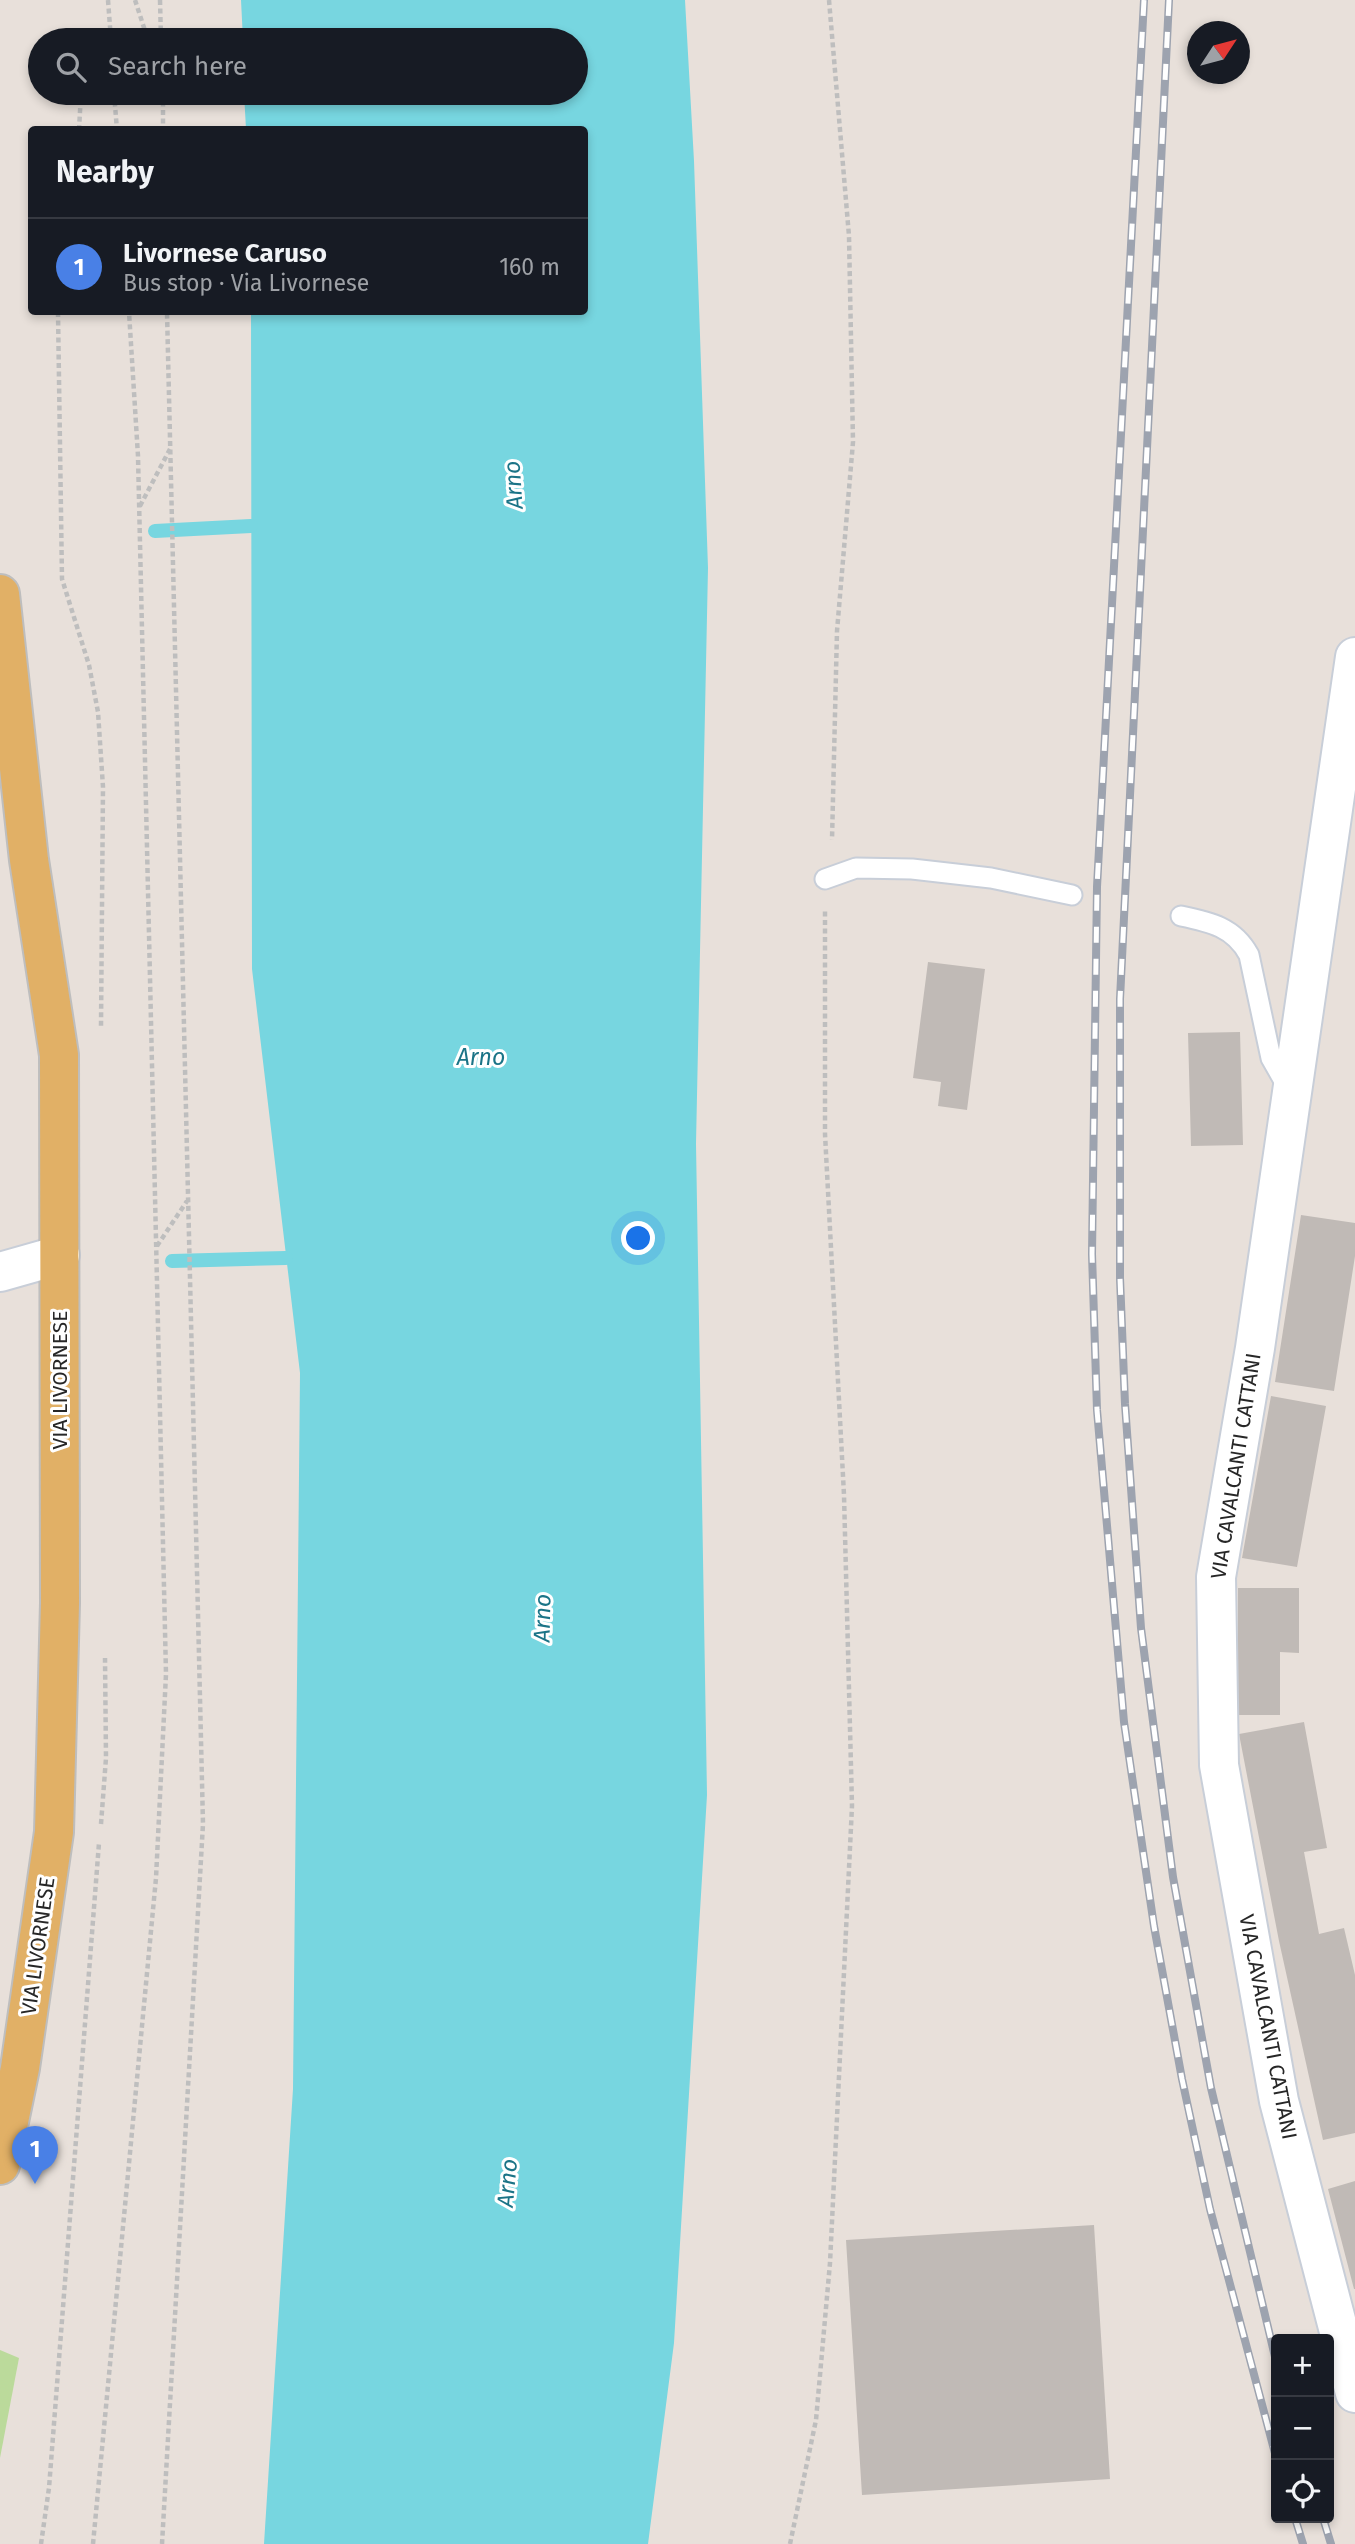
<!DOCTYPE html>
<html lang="en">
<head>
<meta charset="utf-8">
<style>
	body { margin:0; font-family:"Fira Sans",sans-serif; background:#20242c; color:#f1f3f6 }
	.controls { position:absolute; right:21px; bottom:21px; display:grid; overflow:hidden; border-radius:7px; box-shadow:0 4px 10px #0003 }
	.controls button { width:63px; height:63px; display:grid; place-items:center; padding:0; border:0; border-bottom:2px solid #363941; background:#171b24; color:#f1f3f6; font:35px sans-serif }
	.compass { position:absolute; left:1187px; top:21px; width:63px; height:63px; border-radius:50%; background:#171b24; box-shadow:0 4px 10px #0003; rotate:54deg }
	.you { position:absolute; left:639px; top:1239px; width:24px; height:24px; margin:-18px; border:5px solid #fff; border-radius:50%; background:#1a73e8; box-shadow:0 0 0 10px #1a73e833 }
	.badge { display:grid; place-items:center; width:46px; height:46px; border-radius:50%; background:#4980e6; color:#fff; font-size:23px; font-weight:700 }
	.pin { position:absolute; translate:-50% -58px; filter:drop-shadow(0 2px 4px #0008) }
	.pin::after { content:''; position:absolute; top:37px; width:24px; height:21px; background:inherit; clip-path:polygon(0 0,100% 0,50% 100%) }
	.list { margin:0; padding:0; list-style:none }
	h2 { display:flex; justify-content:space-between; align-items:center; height:91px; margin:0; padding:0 28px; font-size:30px }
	h2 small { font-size:23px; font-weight:400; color:#9ea1a6 }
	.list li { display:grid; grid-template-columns:46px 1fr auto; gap:21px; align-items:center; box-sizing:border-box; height:98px; padding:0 28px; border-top:2px solid #363941 }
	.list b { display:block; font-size:26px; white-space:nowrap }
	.list p { margin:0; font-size:23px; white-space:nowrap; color:#9ea1a6 }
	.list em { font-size:23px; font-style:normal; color:#9ea1a6 }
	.icon { flex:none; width:38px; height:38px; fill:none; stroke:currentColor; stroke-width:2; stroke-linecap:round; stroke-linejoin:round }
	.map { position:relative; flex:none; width:1355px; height:2544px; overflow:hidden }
	.search { position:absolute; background:#171b24; box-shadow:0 4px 10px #0003; left:28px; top:28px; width:560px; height:77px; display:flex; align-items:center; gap:18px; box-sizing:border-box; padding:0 24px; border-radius:38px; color:#9ea1a6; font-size:26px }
	.panel { position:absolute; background:#171b24; box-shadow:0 4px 10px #0003; left:28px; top:126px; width:560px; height:189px; border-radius:7px }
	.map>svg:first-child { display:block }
</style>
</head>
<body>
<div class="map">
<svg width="1355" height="2544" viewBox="0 0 1355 2544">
	<rect width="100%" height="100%" fill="#e8e0da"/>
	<path fill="#bbda9b" d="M0 2350 19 2358 0 2458Z"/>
	<path fill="#77d6e0" d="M241 0H685L694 161 708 568 696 1144 707 1795 674 2343 648 2544H264L293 2089 300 1373 252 969 251 312H584V130L246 129 244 93H576V40H243Z"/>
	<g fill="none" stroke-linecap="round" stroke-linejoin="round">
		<path stroke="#77d6e0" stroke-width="14" d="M155 531 251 526
			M172 1261 286 1258"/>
	</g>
	<path fill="#c0bab6" d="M928 962 985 969 967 1110 938 1106 941 1082 913 1078Z
		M1240 1032 1243 1145 1191 1146 1188 1033Z
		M1301 1215 1355 1223V1256L1334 1391 1275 1382Z
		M1271 1396 1326 1406 1297 1567 1242 1558Z
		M1238 1588H1299V1653L1280 1652V1715H1238Z
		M1304 1722 1327 1848 1304 1852 1319 1934 1344 1928 1355 1975V2133L1323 2140 1279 1941 1239 1734Z
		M1355 2181V2289H1354L1328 2189Z
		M1094 2225 1110 2479 862 2495 846 2240Z"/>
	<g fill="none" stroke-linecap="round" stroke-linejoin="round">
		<g stroke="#c8ced8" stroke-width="23">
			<path id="service" d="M825 879 856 868 912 869 991 878 1072 895
				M1181 916C1210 922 1234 927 1249 955L1271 1058 1288 1088"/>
		</g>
		<g stroke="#c8ced8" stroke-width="42">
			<path id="minor" d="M0 1272 60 1255"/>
		</g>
		<g stroke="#c8ced8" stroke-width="42">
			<path id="tertiary" d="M1355 657 1255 1348 1216 1577 1219 1765 1279 2101 1355 2393"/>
		</g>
		<g stroke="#bebebe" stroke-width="42">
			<path id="primary" d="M0 594 29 860 59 1055 60 1603 54 1832 20 2068 0 2165"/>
		</g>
		<path stroke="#bebebe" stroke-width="4.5" stroke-dasharray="5 3.5" stroke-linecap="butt" d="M108 0 111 40
			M135 0 148 40
			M160 0 161 40
			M829 0 849 236 853 442 837 631 832 840
			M114 93 117 130
			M163 93V130
			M79 130 81 93
			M58 312 62 579 89 665 98 712 103 787 101 1026
			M140 506 170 449
			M157 1246 187 1201
			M101 1824 106 1758 105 1658
			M41 2544 49 2488 99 1843
			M93 2544 156 1878 166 1674 138 456 129 312
			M162 2544 203 1824 167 312
			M790 2544 816 2420 830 2263 852 1806 844 1495 825 1134V911"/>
		<use href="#service" stroke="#fff" stroke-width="19"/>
		<use href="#minor" stroke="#fff" stroke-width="38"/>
		<use href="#tertiary" stroke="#fff" stroke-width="38"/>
		<use href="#primary" stroke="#e1b066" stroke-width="38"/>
		<g stroke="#9da3af" stroke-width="8">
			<path id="rail" d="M1144 0 1097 887 1092 1254 1097 1410 1124 1722 1154 1926 1182 2079 1210 2209 1276 2457
				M1169 0 1120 999V1278L1125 1404 1141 1628 1173 1877 1211 2088 1276 2361
				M1295 2518 1303 2544
				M1323 2518 1331 2544"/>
		</g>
		<use href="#rail" stroke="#fff" stroke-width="5" stroke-dasharray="16" stroke-linecap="butt"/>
	</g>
	<g text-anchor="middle" stroke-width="6" stroke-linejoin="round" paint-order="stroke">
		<g font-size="21" fill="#272727" stroke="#fff">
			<text transform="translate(60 1380) rotate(-90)" y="7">VIA LIVORNESE</text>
			<text transform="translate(1236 1466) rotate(-81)" y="7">VIA CAVALCANTI CATTANI</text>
			<text transform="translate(38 1946) rotate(-82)" y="7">VIA LIVORNESE</text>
			<text transform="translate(1268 2027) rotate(79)" y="7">VIA CAVALCANTI CATTANI</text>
		</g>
		<g font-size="23" font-style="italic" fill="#1b7487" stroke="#fff">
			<text transform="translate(513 485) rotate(-94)" y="8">Arno</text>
			<text x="481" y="1065">Arno</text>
			<text transform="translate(542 1618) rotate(-89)" y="8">Arno</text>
			<text transform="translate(507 2183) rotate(-85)" y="8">Arno</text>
		</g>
	</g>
</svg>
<div class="controls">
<button>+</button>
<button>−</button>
<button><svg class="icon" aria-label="locate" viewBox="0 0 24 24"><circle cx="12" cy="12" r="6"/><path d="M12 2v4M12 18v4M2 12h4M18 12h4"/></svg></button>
</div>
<svg class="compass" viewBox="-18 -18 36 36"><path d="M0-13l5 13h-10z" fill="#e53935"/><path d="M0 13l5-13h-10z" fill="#9ea1a6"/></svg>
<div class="you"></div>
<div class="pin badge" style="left:35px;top:2184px">1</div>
<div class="search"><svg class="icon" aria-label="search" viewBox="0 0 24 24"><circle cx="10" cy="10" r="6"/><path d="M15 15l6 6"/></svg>Search here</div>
<section class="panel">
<h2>Nearby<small></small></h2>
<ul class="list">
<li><span class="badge">1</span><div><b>Livornese Caruso</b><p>Bus stop · Via Livornese</p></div><em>160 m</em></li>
</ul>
</section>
</div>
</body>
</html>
